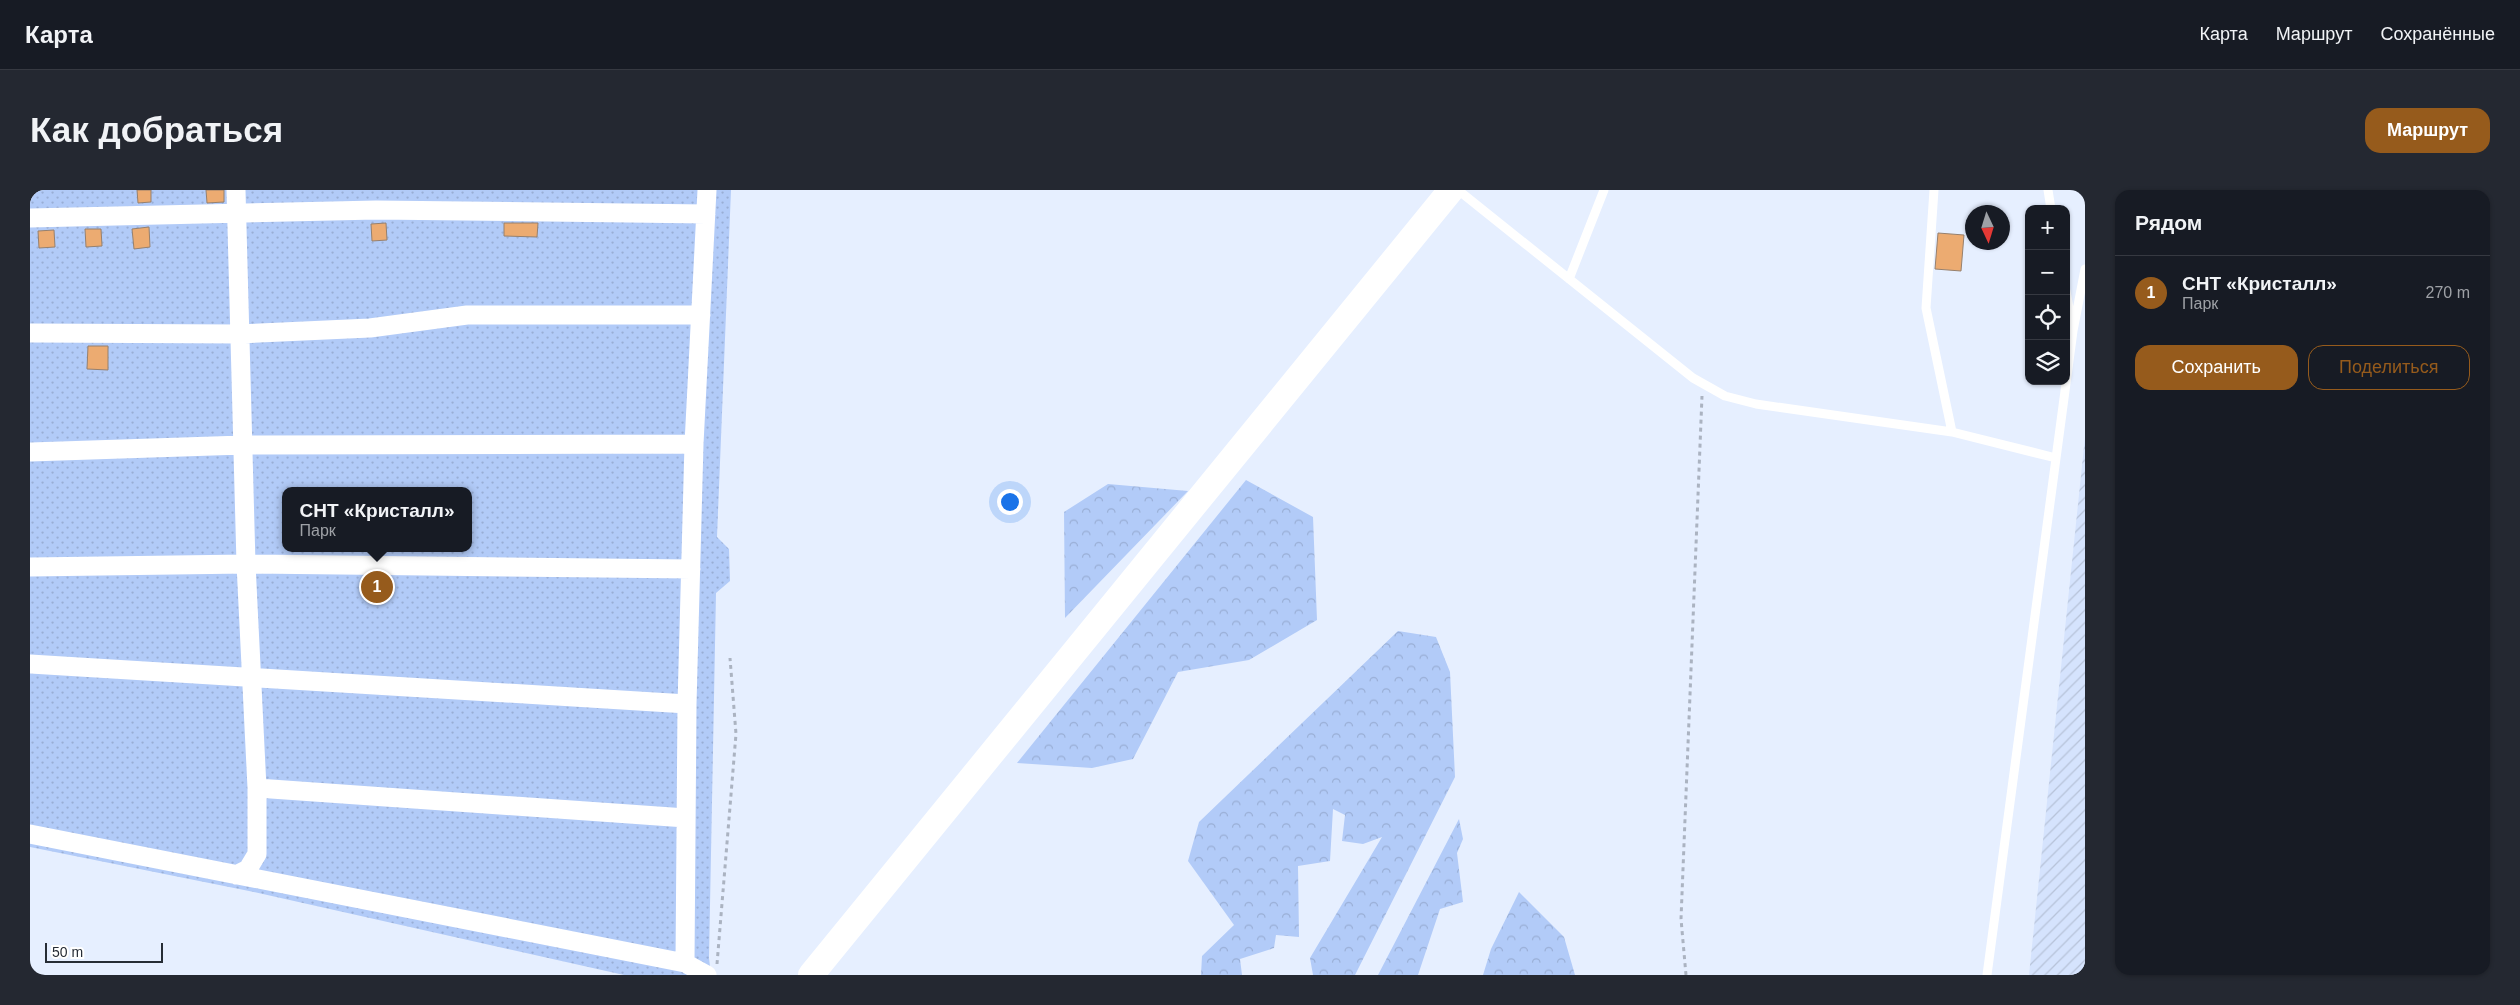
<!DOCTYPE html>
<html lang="ru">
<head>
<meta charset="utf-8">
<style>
	body { margin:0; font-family:Arial,sans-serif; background:#242831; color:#f1f3f6 }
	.controls { position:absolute; right:15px; top:15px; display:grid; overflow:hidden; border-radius:10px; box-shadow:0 1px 4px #0004 }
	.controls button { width:45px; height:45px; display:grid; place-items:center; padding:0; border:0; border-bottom:1px solid #363941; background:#171b24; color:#f1f3f6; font:25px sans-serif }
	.compass { position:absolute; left:1935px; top:15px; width:45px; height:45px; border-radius:50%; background:#171b24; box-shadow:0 1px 4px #0004; rotate:176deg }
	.scale { position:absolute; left:15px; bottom:12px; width:118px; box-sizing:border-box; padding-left:5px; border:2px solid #262c35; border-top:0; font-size:14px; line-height:18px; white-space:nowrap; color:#262c35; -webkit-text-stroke:4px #fff; paint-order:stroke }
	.you { position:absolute; left:979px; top:311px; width:18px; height:18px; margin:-12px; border:4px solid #fff; border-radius:50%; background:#1a73e8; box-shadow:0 0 0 8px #1a73e833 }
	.badge { display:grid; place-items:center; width:32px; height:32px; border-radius:50%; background:#965b1c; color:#fff; font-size:16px; font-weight:700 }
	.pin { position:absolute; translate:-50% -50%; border:2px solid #fff; box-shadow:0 1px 5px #0006 }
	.popup { position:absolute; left:252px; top:297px; width:190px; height:65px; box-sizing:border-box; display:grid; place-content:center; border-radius:10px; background:#171b24; filter:drop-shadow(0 1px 4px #0005); font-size:16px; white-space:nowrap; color:#9ea1a6 }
	.popup b { font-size:19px; color:#f1f3f6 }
	.popup::after { content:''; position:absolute; left:50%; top:100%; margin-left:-10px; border:10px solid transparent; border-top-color:#171b24 }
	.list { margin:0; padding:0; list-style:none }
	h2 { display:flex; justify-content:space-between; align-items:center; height:65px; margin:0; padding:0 20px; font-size:21px }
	h2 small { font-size:16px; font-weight:400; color:#9ea1a6 }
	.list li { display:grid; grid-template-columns:32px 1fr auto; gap:15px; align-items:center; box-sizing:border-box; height:75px; padding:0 20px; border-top:1px solid #363941 }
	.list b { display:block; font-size:19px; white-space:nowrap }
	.list p { margin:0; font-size:16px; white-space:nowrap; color:#9ea1a6 }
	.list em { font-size:16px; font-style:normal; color:#9ea1a6 }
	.actions { display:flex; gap:10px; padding:15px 20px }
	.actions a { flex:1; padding:11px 0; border:1px solid #965b1c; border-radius:15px; text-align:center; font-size:18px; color:#965b1c }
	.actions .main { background:#965b1c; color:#fff }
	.icon { flex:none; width:28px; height:28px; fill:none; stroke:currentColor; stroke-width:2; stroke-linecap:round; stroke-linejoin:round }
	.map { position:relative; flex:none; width:2055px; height:785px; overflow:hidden; border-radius:15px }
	header { display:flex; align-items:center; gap:30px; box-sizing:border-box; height:70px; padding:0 25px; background:#171b24; border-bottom:1px solid #363941 }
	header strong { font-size:24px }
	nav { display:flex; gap:28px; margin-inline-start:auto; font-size:18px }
	.intro { display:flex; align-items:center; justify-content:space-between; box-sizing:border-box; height:120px; padding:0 30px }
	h1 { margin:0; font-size:35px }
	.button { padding:12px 22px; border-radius:15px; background:#965b1c; color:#fff; font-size:18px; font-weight:700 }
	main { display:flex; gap:30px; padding:0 30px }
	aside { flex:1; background:#171b24; border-radius:15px; box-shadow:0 1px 4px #0004 }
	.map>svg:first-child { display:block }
</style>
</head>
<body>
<header>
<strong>Карта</strong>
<nav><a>Карта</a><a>Маршрут</a><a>Сохранённые</a></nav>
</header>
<div class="intro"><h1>Как добраться</h1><a class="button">Маршрут</a></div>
<main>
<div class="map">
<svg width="2055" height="785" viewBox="0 0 2055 785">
	<defs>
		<pattern id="industrial-furrows" width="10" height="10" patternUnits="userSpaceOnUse" patternTransform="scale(1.25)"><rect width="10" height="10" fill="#d5e3fd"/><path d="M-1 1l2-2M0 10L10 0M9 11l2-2" fill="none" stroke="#b7c3d9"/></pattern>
		<pattern id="forest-crowns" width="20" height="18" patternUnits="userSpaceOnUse" patternTransform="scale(1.25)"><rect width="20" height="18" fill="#b2cbf8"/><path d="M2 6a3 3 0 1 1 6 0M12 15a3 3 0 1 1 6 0" fill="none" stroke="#99aed5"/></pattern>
		<pattern id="park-dots" width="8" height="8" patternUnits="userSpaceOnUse" patternTransform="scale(1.25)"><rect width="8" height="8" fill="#b2cbf8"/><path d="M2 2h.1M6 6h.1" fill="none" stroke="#99aed5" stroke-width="1.8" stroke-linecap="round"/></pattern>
	</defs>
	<rect width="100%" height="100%" fill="#e6efff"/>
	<path fill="url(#industrial-furrows)" d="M2055 247V785H1999Z"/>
	<path fill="url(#forest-crowns)" d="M1216 290 1283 327 1287 430 1219 470 1148 482 1103 569 1062 578 987 573Z
		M1078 294 1158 301 1035 428 1034 322Z
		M1368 441 1406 447 1420 482 1425 587 1325 785H1283L1280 768 1352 647 1333 654 1312 651 1315 625 1303 619 1300 671 1268 676 1269 747 1246 745 1244 758 1210 769 1212 785H1171L1172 766 1204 735 1158 671 1169 632Z
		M1429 629 1433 649 1427 663 1433 712 1410 719 1388 785H1348Z
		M1489 702 1534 747 1545 785H1453L1461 759Z"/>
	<path fill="url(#park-dots)" fill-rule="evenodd" d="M0 0H701L687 347 699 359 700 391 686 403 679 768 681 785H594L219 701 0 657ZM256 301H438V358H256Z"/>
	<path fill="#ecab71" stroke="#96806e" d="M107 0H121V12L108 13Z
		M176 0H194V12L177 13Z
		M356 33 357 50 342 51 341 34Z
		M474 33H508L507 47 474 46Z
		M119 37 120 57 104 59 102 39Z
		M55 39H71L72 56 56 57Z
		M24 40 25 57 9 58 8 41Z
		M1908 43 1934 45 1931 81 1905 79Z
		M58 156H78V180L57 179Z"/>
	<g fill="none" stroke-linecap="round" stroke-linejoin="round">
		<path stroke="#abb3c1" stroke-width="3" stroke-dasharray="4 4" stroke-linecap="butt" d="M687 774 706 544 700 468
			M1656 785 1651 729 1672 206"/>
		<path stroke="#fff" stroke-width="9" d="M1428 0 1663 188 1695 206 1726 214 1922 242 2026 268
			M1904 0 1896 118 1922 242
			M2018 0 2021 19
			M1539 89 1574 0
			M2036 101 2042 135
			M1957 785 2043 141 2055 79"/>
		<path stroke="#fff" stroke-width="19" d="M0 28 346 20 676 24
			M0 143 209 144 340 138 437 125H671
			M0 262 213 255 664 254
			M0 377 216 374 661 379
			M0 474 657 514
			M227 598 656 628
			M0 644 655 773 677 785
			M206 685 218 679 227 664V598L216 374 206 0
			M655 773 657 514 664 254 677 0"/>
		<path stroke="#fff" stroke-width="26" d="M781 785 1421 0"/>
	</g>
</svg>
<div class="controls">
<button>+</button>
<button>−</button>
<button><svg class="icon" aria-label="locate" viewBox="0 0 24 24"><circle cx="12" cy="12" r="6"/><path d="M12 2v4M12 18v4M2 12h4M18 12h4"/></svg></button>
<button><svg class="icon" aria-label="layers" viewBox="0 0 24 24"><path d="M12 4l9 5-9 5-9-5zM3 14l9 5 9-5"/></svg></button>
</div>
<svg class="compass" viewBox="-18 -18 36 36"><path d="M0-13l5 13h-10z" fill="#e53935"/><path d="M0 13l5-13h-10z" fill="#9ea1a6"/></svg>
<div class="scale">50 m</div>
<div class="you"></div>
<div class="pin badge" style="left:347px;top:397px">1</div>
<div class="popup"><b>СНТ «Кристалл»</b>Парк</div>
</div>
<aside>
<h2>Рядом<small></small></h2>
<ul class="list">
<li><span class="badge">1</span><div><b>СНТ «Кристалл»</b><p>Парк</p></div><em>270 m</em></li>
</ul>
<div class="actions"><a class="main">Сохранить</a><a>Поделиться</a></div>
</aside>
</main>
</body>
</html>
